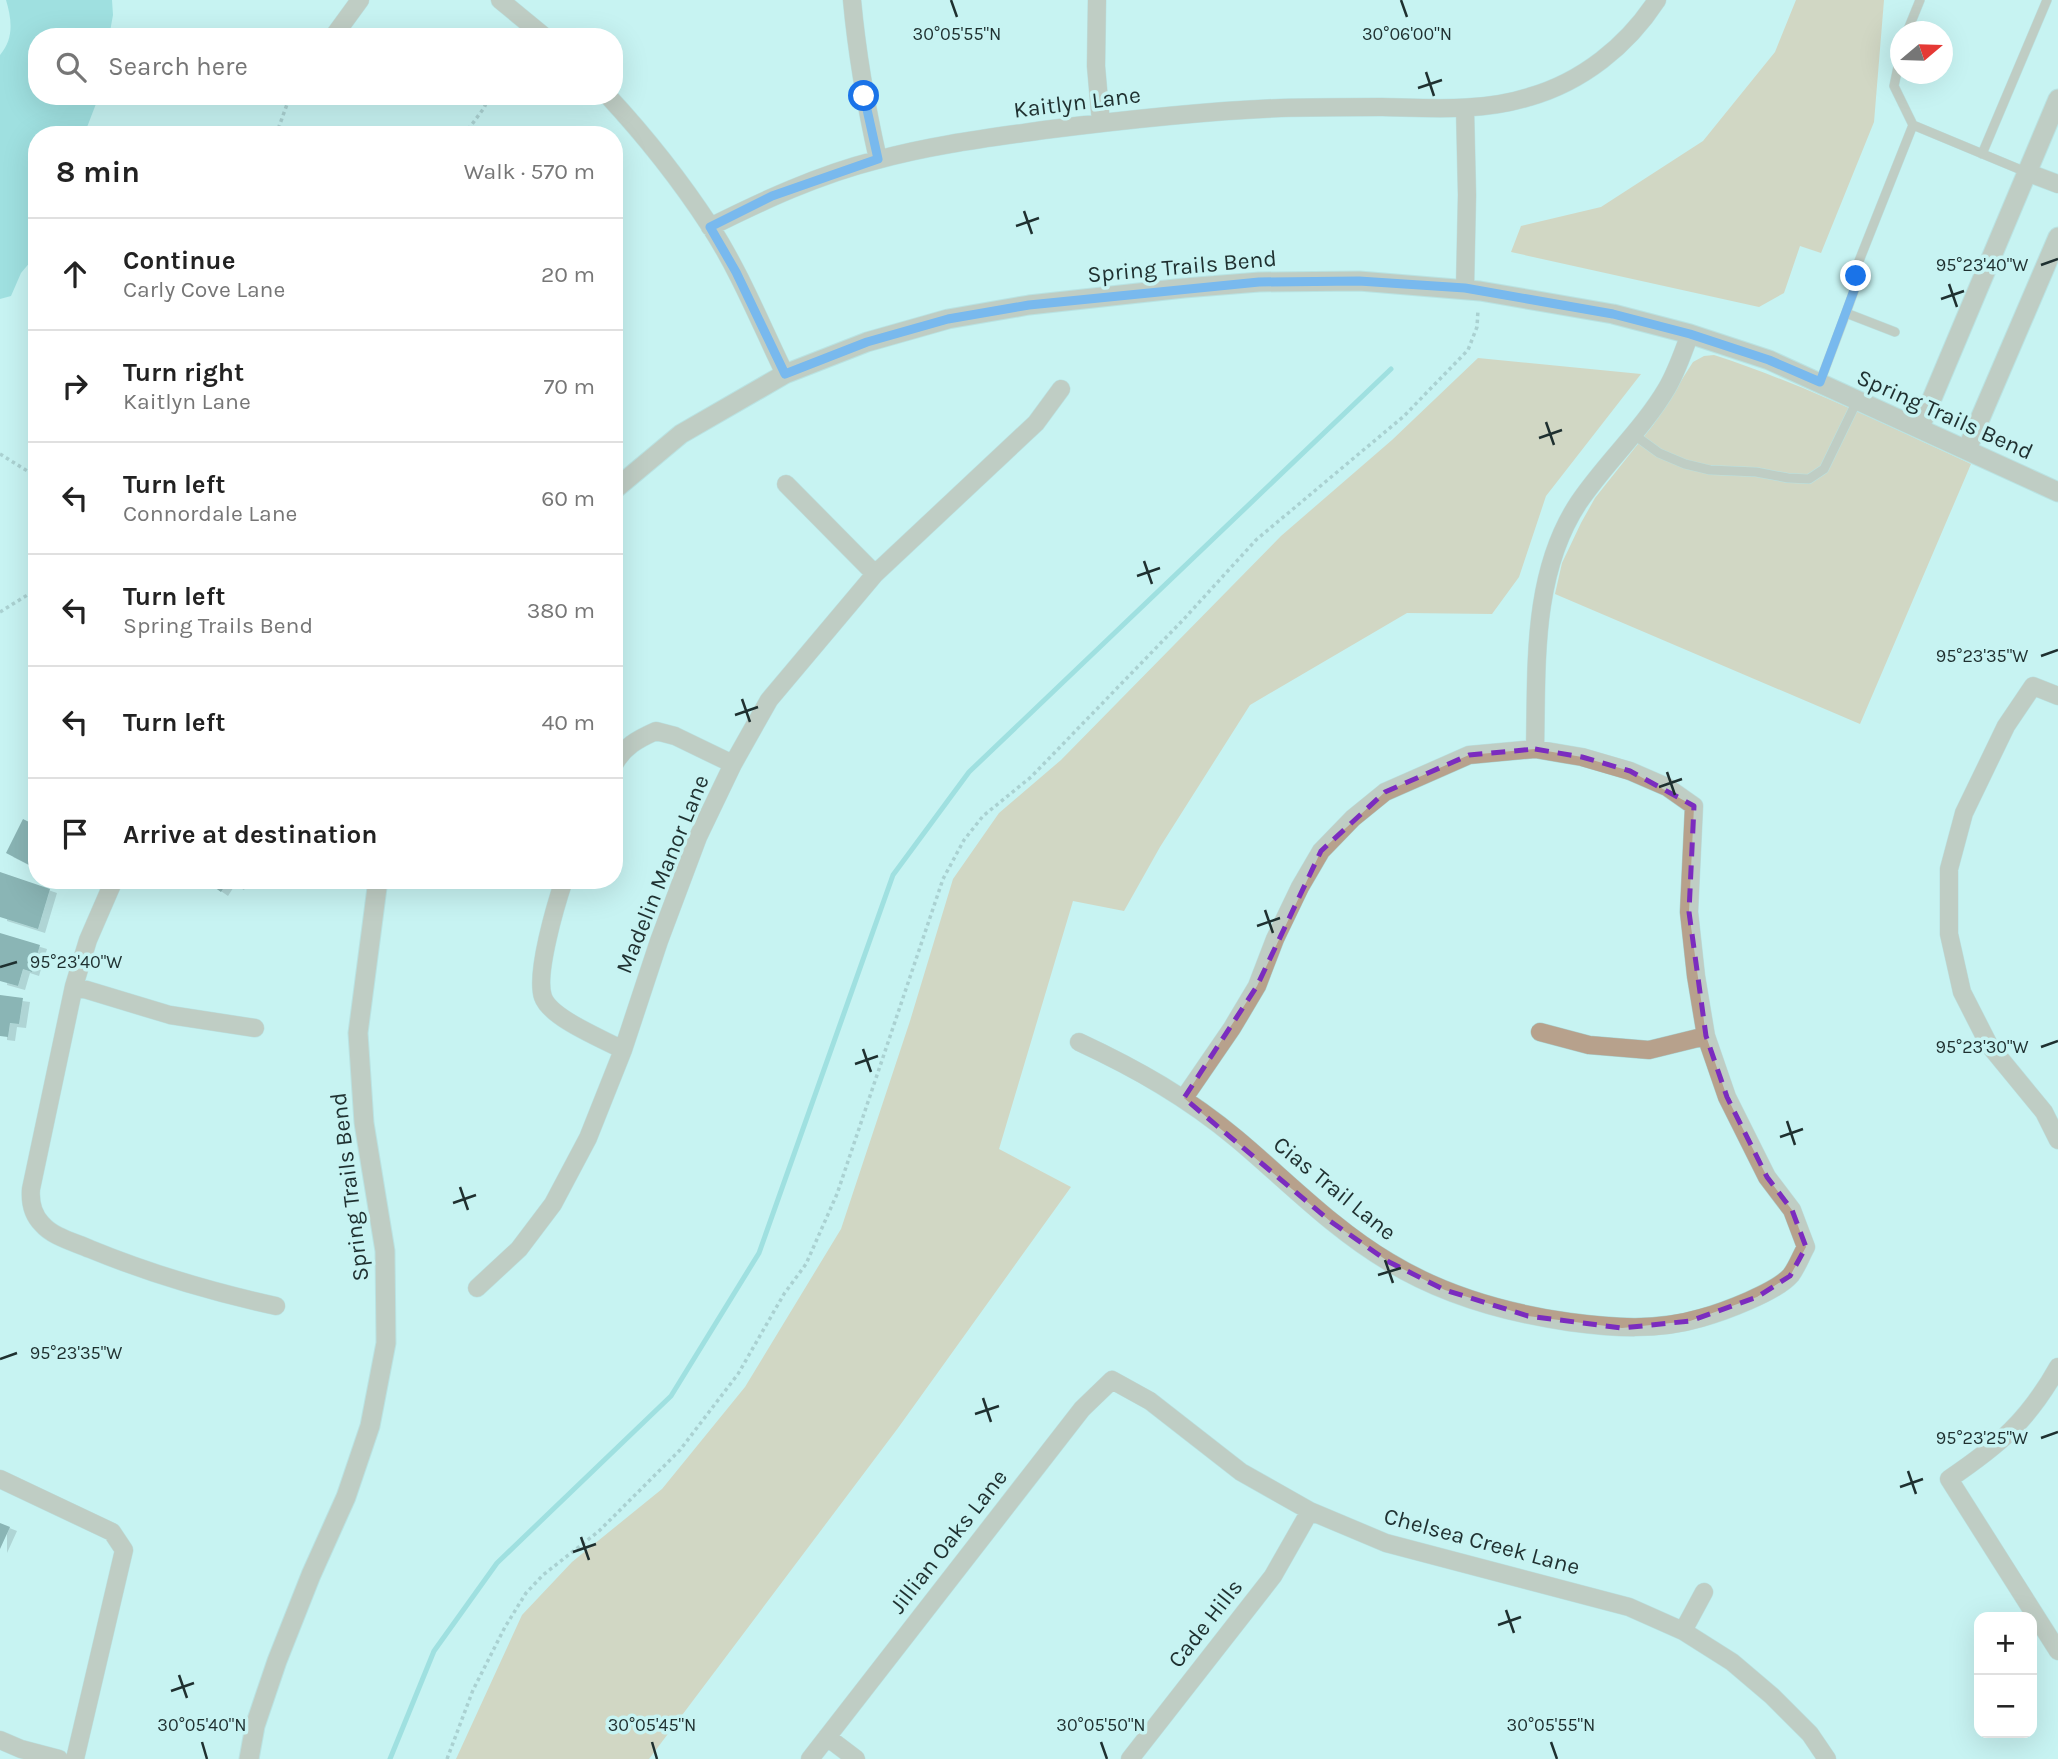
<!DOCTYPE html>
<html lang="en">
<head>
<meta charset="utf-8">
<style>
	body { margin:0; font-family:Karla,sans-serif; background:#f6f6f6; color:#222 }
	.controls { position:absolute; right:21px; bottom:21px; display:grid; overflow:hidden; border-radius:14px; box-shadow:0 7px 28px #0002 }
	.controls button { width:63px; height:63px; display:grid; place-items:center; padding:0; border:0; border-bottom:2px solid #e0e0e0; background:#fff; color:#222; font:35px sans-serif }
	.compass { position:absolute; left:1890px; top:21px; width:63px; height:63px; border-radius:50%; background:#fff; box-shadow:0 7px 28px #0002; rotate:71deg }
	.stop { position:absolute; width:21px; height:21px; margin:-16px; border:5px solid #1a73e8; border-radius:50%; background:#fff }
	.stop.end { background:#1a73e8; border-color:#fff; box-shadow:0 2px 7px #0008 }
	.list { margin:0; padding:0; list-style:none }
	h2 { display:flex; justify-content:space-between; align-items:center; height:91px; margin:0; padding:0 28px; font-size:30px }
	h2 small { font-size:23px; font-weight:400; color:#767676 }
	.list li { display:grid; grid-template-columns:46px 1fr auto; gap:21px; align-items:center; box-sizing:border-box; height:112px; padding:0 28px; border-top:2px solid #e0e0e0 }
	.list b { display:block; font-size:26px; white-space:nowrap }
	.list p { margin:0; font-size:23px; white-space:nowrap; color:#767676 }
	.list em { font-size:23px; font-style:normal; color:#767676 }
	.icon { flex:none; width:38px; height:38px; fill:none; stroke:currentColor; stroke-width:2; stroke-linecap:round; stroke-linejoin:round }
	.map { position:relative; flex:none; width:2058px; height:1759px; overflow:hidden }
	.search { position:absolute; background:#fff; box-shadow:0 7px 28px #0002; left:28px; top:28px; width:595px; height:77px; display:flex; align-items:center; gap:18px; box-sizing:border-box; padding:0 24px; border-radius:28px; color:#767676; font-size:26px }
	.panel { position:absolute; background:#fff; box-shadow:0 7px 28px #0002; left:28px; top:126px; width:595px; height:763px; border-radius:28px }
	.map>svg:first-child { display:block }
</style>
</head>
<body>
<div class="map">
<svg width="2058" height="1759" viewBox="0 0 2058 1759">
	<defs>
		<filter id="shadow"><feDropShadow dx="7" dy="4" stdDeviation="0" flood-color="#0004"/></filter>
	</defs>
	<rect width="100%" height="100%" fill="#c7f3f2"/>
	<path fill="#deb68c" d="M1796 0H1884L1874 122 1821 253 1800 246 1784 293 1759 307 1511 252 1521 226 1601 207 1703 141 1775 52Z
		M1714 355C1803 384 1886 425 1971 464L1860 724 1555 594 1562 563 1581 523 1595 498 1653 425 1693 362 1704 356Z
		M1478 358 1641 374 1546 496 1519 577 1492 614 1407 613 1250 705 1160 847 1124 911 1073 901 999 1149 1071 1187 898 1428 649 1759H456L522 1615 572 1562 662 1489 745 1387 841 1229 910 1021 953 879 999 813 1061 760 1281 536 1392 440Z"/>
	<path fill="#70cbcb" d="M6 0H112L113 15 109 37H37V96H99L84 135H37V254L21 273 11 296 0 299V55C14 39 12 20 6 0Z"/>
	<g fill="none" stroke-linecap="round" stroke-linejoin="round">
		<path stroke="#70cbcb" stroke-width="5" d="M390 1759 434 1651 497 1563 671 1396 759 1253 893 875 969 772 1391 369"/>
	</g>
	<path fill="#426a6a" filter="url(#shadow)" d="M23 819 37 826V869L6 853Z
		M0 872 50 889 38 929 0 917Z
		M204 880H240L237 886 228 881 221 892Z
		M0 933 40 945 32 972 23 969 18 986 0 981Z
		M0 995 23 998 19 1024 10 1023 8 1037 0 1036Z
		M0 1523 10 1527 0 1549Z"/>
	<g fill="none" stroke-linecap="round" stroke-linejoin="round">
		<g stroke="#a9d0cf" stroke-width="10">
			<path id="service" d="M1907 32 1920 0
				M1900 57 1894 86 1913 125 2026 172
				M1982 154 2047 0
				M1846 313 1856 285 1857 266 1913 125
				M1820 382 1846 313 1895 332
				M1633 434 1659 453 1685 464 1710 470 1756 472 1788 478 1809 479 1824 469 1857 401"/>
		</g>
		<g stroke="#a9d0cf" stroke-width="19">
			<path id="minor" d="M500 0 545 37
				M852 0C857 54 866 106 878 159
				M1097 0 1096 66 1101 123
				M333 37 360 0
				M608 96C645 136 680 180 710 226 740 272 761 325 785 374
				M1465 108 1467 195 1465 288
				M2026 172 2058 184
				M710 227C764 200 818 175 877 160 931 145 988 138 1044 130 1123 120 1202 111 1281 108 1315 107 1348 107 1382 107 1431 108 1482 112 1529 97 1582 82 1627 46 1657 0
				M786 484 875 574
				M2058 696 2033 686 2006 726 1964 813 1949 869V934L1962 992 1989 1045 2044 1112 2058 1140
				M1535 749C1537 667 1531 574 1579 502 1606 462 1643 429 1667 388 1677 371 1683 352 1690 334
				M614 765C623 747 638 739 656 731L675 736 733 764
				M114 880 88 940 74 986 31 1189C30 1202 33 1215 42 1224 53 1237 74 1242 90 1249 151 1274 212 1292 276 1306
				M564 880C556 904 535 974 543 997 550 1018 603 1039 623 1050
				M74 986 170 1015 255 1028
				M1540 1032 1589 1045 1649 1050 1706 1036
				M1079 1042C1137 1069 1188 1098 1237 1139 1287 1181 1333 1229 1389 1262 1443 1295 1507 1313 1569 1322 1614 1328 1657 1331 1701 1318 1723 1312 1777 1292 1791 1275 1797 1267 1801 1256 1806 1247L1792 1210 1767 1177 1727 1097 1706 1036 1696 976 1689 912 1694 806 1667 787 1630 771 1582 757 1535 749 1469 755 1385 792 1353 818 1321 851 1300 887 1275 939 1257 986 1232 1028 1184 1098
				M477 1288 519 1249 553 1204 588 1138 623 1050 659 941 698 837 733 764 769 700 875 574 1036 423 1061 389
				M2058 1367C2028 1421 1999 1445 1949 1479L2058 1651
				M0 1479 112 1532 124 1550 75 1759
				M1683 1631 1704 1592
				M827 1737 856 1759
				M0 1740 21 1749 59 1759
				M810 1759 1082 1409 1112 1380 1150 1401 1241 1472 1310 1511 1386 1543 1629 1607 1683 1631 1732 1662 1772 1696 1810 1734 1827 1759
				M1130 1759 1273 1576 1310 1511"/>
		</g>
		<g stroke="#a9d0cf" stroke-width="21">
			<path id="tertiary" d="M1920 427 2058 99
				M1967 449 2058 237
				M614 490 681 434 785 374 867 342 948 319 1029 305 1184 288 1259 282 1359 281 1480 291 1613 314 1690 334 1769 360 2058 492
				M249 1759 255 1726 277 1661 311 1575 346 1497 370 1426 386 1343 385 1251 364 1123 358 1033 378 880"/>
		</g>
		<path stroke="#88a9a9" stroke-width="3.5" stroke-dasharray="3.5 3.5" stroke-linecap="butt" d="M276 135 290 96
			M464 135 484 108 489 96
			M0 454 37 477
			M0 612 37 589
			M447 1759 473 1690 505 1627 526 1593 543 1575 599 1531 680 1450 738 1374 784 1294 806 1264 837 1194 943 879 964 840 983 816 1031 777 1183 620 1256 540 1404 416 1468 350 1477 327 1478 310"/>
		<use href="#service" stroke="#b7a18c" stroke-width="9"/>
		<use href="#minor" stroke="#b7a18c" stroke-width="18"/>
		<use href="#tertiary" stroke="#b7a18c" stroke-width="19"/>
	</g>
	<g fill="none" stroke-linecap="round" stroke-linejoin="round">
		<path stroke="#1a73e8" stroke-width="9" d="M864 96 878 159 772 196 710 227 736 272 785 374 867 342 948 319 1029 305 1259 282 1359 281 1465 288 1613 314 1690 334 1769 360 1820 382 1856 285V276"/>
	</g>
	<path d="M0 0H2058V1759H0ZM1535 749 1582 757 1630 771 1694 806 1689 912 1706 1036 1727 1097 1767 1177 1792 1210 1806 1247 1790 1276 1757 1297 1690 1321 1622 1328 1528 1316 1445 1290 1389 1262 1330 1221 1184 1098 1257 986 1321 851 1385 792 1469 755Z" fill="#c7f3f2" fill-opacity=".55" fill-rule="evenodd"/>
	<path fill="none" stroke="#7b2cbf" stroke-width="5" stroke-dasharray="14 9" stroke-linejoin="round" d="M1535 749 1582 757 1630 771 1694 806 1689 912 1706 1036 1727 1097 1767 1177 1792 1210 1806 1247 1790 1276 1757 1297 1690 1321 1622 1328 1528 1316 1445 1290 1389 1262 1330 1221 1184 1098 1257 986 1321 851 1385 792 1469 755Z"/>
	<path fill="none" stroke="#1f3030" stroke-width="2.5" d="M951 0 957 17M1401 0 1407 17M1426 72 1434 96M1418 88 1442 80M1024 211 1032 234M1016 226 1039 218M2041 265 2058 259M1949 284 1957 307M1941 299 1964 291M1546 422 1554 445M1539 438 1562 430M1144 561 1152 584M1137 576 1160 568M2041 656 2058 650M742 699 750 722M735 715 758 707M1667 772 1675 795M1659 787 1682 779M1265 910 1273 933M1257 926 1280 918M0 967 17 962M2041 1047 2058 1041M863 1049 871 1072M855 1064 878 1056M1787 1121 1795 1145M1780 1137 1803 1129M460 1187 468 1210M453 1203 476 1195M1385 1260 1393 1283M1378 1275 1401 1268M0 1359 17 1353M983 1398 991 1422M975 1414 999 1406M2041 1438 2058 1432M1908 1471 1916 1494M1900 1487 1923 1479M581 1537 589 1560M573 1552 596 1544M1506 1610 1514 1633M1498 1625 1521 1617M179 1675 187 1698M171 1691 194 1683M202 1742 207 1759M652 1742 657 1759M1101 1742 1107 1759M1551 1742 1557 1759"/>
	<g text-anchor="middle" stroke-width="7" stroke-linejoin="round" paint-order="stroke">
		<g font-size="23" fill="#1f3030" stroke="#c7f3f2">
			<text transform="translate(1077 102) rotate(-7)" y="8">Kaitlyn Lane</text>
			<text transform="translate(1182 266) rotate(-5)" y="8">Spring Trails Bend</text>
			<text transform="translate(1945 414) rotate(24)" y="8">Spring Trails Bend</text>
			<text transform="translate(662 874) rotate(-68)" y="8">Madelin Manor Lane</text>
			<text transform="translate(349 1187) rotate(-97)" y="8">Spring Trails Bend</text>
			<text transform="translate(1335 1188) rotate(39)" y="8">Cias Trail Lane</text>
			<text transform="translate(948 1541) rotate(-52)" y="8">Jillian Oaks Lane</text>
			<text transform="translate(1482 1541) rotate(15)" y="8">Chelsea Creek Lane</text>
			<text transform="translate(1205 1623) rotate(-52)" y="8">Cade Hills</text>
		</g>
	</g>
	<g font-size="18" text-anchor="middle" fill="#1f3030" stroke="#c7f3f2" stroke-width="7" stroke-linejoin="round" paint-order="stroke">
		<text x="957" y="40">30°05'55"N</text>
		<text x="1407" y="40">30°06'00"N</text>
		<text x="1982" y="271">95°23'40"W</text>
		<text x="1982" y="662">95°23'35"W</text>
		<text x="76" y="968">95°23'40"W</text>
		<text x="1982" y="1053">95°23'30"W</text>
		<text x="76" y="1359">95°23'35"W</text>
		<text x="1982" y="1444">95°23'25"W</text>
		<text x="202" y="1731">30°05'40"N</text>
		<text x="652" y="1731">30°05'45"N</text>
		<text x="1101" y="1731">30°05'50"N</text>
		<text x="1551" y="1731">30°05'55"N</text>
	</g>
</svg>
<div class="controls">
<button>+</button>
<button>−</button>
</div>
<svg class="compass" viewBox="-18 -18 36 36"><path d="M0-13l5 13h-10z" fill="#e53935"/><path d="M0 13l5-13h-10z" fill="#767676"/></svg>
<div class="stop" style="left:864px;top:96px"></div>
<div class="stop end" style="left:1856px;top:276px"></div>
<div class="search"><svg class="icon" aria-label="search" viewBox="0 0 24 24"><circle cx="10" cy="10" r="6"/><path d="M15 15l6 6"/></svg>Search here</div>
<section class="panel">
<h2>8 min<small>Walk · 570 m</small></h2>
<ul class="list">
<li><svg class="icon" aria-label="ahead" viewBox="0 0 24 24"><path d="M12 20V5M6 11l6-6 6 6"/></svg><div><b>Continue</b><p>Carly Cove Lane</p></div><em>20 m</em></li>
<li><svg class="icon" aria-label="right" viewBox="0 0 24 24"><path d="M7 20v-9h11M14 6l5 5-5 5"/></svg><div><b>Turn right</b><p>Kaitlyn Lane</p></div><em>70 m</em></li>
<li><svg class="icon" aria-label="left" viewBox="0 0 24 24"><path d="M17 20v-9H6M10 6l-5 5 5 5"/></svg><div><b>Turn left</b><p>Connordale Lane</p></div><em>60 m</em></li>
<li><svg class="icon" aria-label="left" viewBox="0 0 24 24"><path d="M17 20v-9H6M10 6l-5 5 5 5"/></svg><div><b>Turn left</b><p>Spring Trails Bend</p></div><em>380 m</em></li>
<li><svg class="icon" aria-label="left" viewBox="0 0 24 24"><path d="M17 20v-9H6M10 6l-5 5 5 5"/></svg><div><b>Turn left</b></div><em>40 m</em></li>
<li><svg class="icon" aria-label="arrive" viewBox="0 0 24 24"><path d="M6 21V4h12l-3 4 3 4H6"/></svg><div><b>Arrive at destination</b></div></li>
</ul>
</section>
</div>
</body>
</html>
